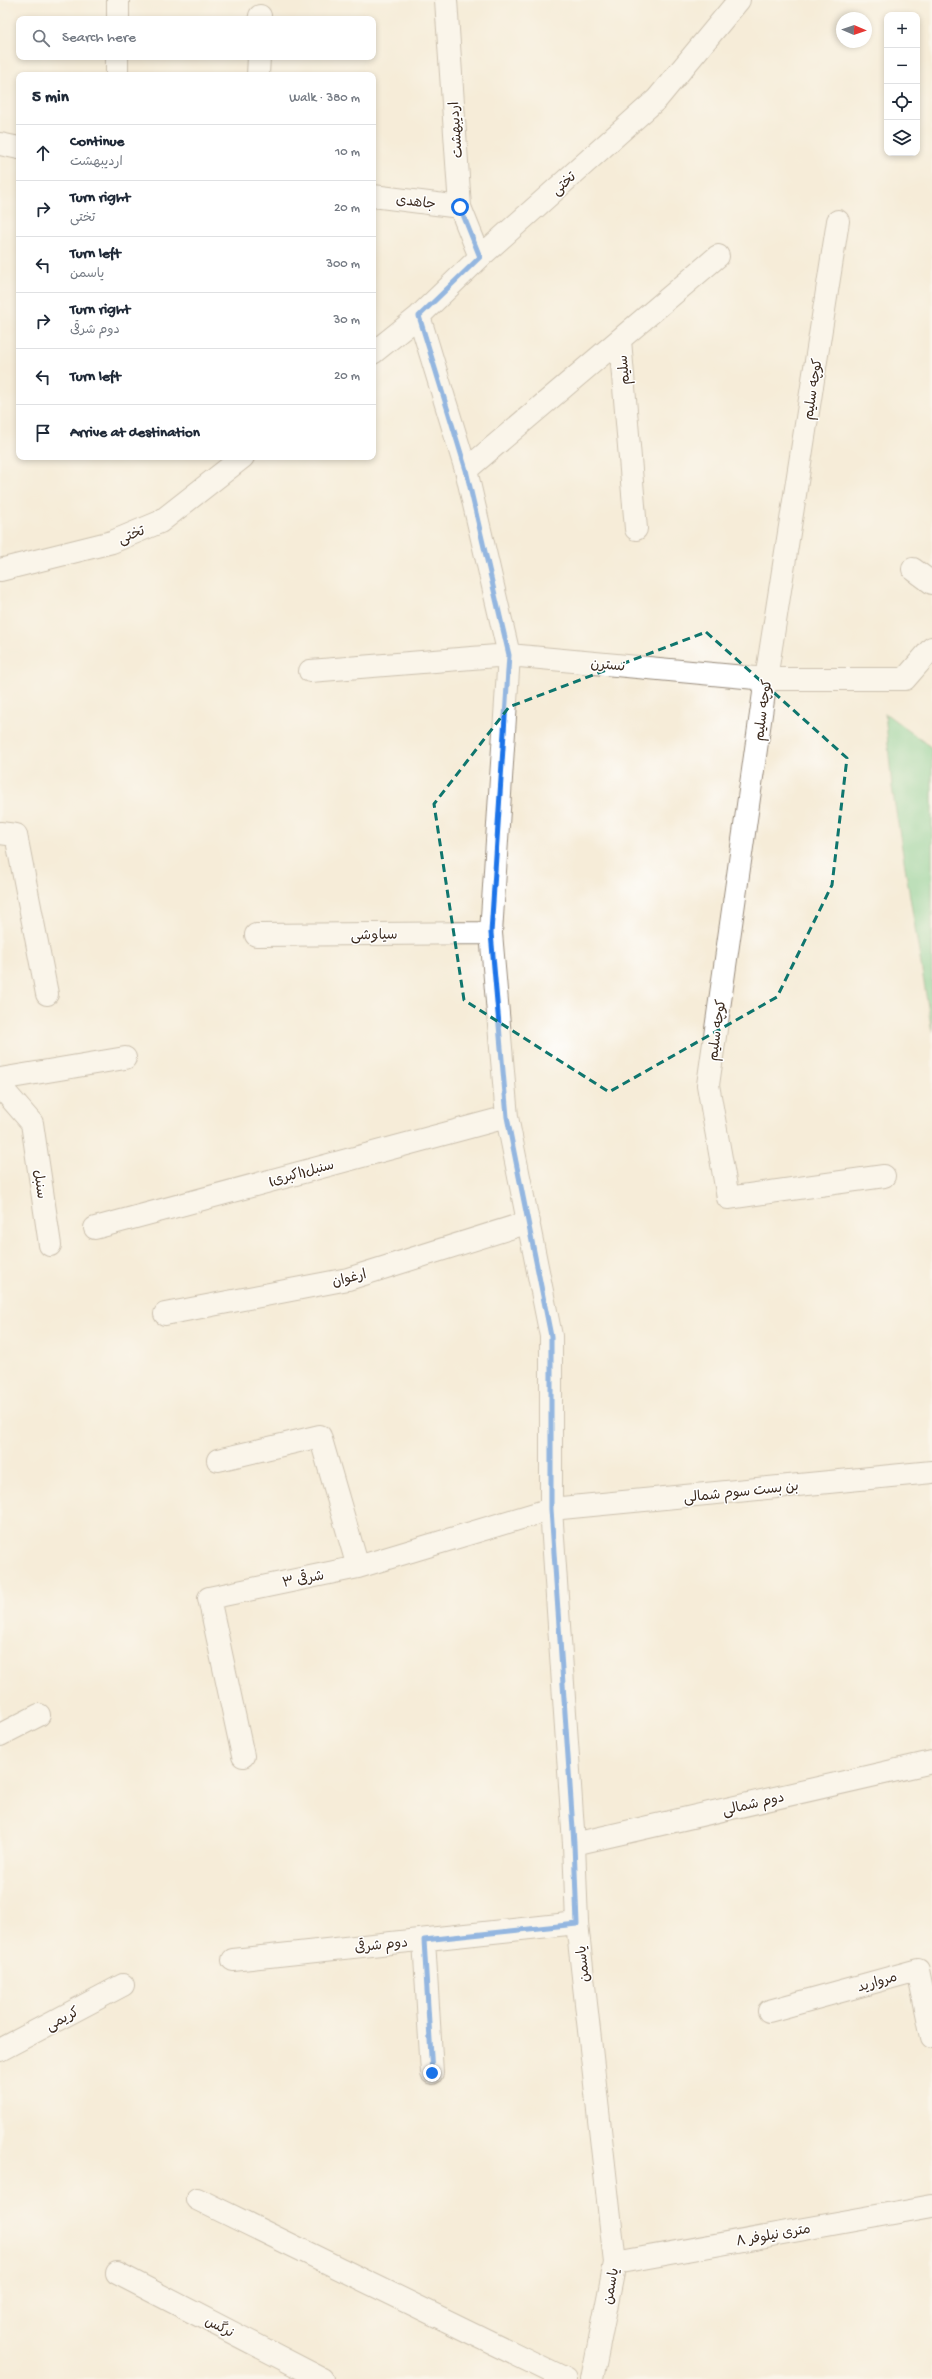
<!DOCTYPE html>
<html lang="en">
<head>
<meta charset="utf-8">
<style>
	body { margin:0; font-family:"Gochi Hand","Playpen Sans Arabic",sans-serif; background:#f6f6f7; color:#1f2937 }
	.controls { position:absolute; right:12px; top:12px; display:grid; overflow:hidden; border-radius:8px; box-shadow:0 2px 6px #0003 }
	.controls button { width:36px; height:36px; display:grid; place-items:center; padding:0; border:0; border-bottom:1px solid #e0e1e3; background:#fff; color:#1f2937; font:20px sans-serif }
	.compass { position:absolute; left:836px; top:12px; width:36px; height:36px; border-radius:50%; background:#fff; box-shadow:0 2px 6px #0003; rotate:92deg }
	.stop { position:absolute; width:12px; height:12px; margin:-9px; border:3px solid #1a73e8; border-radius:50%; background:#fff }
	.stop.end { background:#1a73e8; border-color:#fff; box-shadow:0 1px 4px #0008 }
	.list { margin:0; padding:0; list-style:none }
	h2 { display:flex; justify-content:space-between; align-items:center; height:52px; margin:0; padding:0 16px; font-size:17px }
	h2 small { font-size:13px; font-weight:400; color:#747a83 }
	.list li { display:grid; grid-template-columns:26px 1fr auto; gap:12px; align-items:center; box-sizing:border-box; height:56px; padding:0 16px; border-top:1px solid #e0e1e3 }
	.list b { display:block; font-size:15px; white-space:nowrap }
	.list p { margin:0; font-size:13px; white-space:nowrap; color:#747a83 }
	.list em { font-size:13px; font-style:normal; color:#747a83 }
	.icon { flex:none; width:22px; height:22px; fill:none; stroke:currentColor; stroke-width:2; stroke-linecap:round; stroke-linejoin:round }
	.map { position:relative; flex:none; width:932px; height:2379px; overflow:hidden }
	.search { position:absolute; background:#fff; box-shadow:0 2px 6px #0003; left:16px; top:16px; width:360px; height:44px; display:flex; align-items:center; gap:10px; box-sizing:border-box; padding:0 14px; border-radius:8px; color:#747a83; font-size:15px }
	.panel { position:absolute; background:#fff; box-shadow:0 2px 6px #0003; left:16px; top:72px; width:360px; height:388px; border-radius:8px }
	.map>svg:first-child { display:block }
</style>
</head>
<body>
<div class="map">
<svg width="932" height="2379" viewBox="0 0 932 2379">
	<rect width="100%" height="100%" fill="#fff"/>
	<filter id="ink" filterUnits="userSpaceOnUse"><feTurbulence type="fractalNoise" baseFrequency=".025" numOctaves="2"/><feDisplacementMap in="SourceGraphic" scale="8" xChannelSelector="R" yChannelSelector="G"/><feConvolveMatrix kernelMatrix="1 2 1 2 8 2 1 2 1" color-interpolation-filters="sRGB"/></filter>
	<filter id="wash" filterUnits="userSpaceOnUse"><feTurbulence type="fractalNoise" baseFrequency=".012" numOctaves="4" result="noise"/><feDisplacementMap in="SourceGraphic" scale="16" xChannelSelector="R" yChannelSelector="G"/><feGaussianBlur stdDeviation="0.9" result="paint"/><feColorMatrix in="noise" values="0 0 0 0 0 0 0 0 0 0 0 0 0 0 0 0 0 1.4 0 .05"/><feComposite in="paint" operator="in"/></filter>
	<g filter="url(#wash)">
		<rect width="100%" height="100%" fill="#f6ecd8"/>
		<path fill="#78cf93" stroke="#5a7c58" d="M885 713 932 748V1032L892 787Z"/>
	</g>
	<g filter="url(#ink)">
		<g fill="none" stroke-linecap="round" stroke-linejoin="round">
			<g stroke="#988b7b" stroke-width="24">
				<path id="minor" d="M446 0 460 207 480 257
					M118 19V0
					M260 19V16
					M117 75V57
					M258 75 259 57
					M0 144 19 148
					M373 196 460 207
					M838 221 766 679 708 1085 728 1198 884 1176
					M419 316 466 470 509 655 491 933 507 1117 551 1336V1509L574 1844 577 1923 615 2263 592 2379
					M620 340 636 529
					M373 353 419 316 480 257 657 99 739 0
					M466 470 718 256
					M913 569 932 583
					M0 570 112 542 160 522 243 457
					M310 671 509 655 766 679H905L932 648
					M0 833 16 835 47 994
					M256 935 491 933
					M0 1079 125 1058
					M0 1086 32 1123 50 1245
					M95 1228 507 1117
					M165 1314 348 1279 529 1222
					M218 1460 320 1436 358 1567
					M0 1735 39 1715
					M243 1756 209 1598 358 1567 551 1509 932 1472
					M574 1844 932 1762
					M424 1940 432 2073
					M233 1960 577 1923
					M769 2011 918 1970 932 2037
					M0 2050 123 1985
					M197 2199 566 2379
					M615 2263 932 2206
					M117 2273 322 2379"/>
			</g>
			<use href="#minor" stroke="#fff" stroke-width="22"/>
		</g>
	</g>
	<g fill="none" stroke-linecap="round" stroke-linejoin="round" filter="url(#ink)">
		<path stroke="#1a73e8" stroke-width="5" d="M432 2073 424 1940 577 1924 574 1844 551 1509V1336L507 1117 491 933 509 655 466 470 419 316 480 257 460 207"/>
	</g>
	<path d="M0 0H932V2379H0ZM706 632 847 758 832 885 777 997 609 1092 464 1000 434 804 509 707Z" fill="#f6ecd8" fill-opacity=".55" fill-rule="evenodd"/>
	<path fill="none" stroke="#0f766e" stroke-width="3" stroke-dasharray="8 5" stroke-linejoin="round" d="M706 632 847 758 832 885 777 997 609 1092 464 1000 434 804 509 707Z"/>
	<g text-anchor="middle" stroke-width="3" stroke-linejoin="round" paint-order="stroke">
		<g font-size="14" fill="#3b2a1e" stroke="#fff">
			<text transform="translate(455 130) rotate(-94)" y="5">اردیبهشت</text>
			<text transform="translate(563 183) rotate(-42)" y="5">تختی</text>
			<text transform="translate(416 201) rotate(7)" y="5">جاهدی</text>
			<text transform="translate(623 370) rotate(-95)" y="5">سلیم</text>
			<text transform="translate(812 389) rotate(-81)" y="5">کوچه سلیم</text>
			<text transform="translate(131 534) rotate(-22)" y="5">تختی</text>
			<text transform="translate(608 664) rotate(5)" y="5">نسترن</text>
			<text transform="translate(762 710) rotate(-82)" y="5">کوچه سلیم</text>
			<text transform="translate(374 934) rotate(-1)" y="5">سیاوشی</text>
			<text transform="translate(716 1030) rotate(-82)" y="5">کوچه سلیم</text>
			<text transform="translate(301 1172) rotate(-15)" y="5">سنبل(اکبری)</text>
			<text transform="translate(41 1184) rotate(82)" y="5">سنبل</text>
			<text transform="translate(349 1277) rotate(-14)" y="5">ارغوان</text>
			<text transform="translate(741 1491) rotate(-6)" y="5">بن بست سوم شمالی</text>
			<text transform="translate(303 1578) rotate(-11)" y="5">۳ شرقی</text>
			<text transform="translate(753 1803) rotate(-13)" y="5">دوم شمالی</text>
			<text transform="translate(381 1944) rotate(-6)" y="5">دوم شرقی</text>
			<text transform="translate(582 1964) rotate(-96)" y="5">یاسمن</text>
			<text transform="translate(877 1981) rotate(-16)" y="5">مروارید</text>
			<text transform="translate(62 2018) rotate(-28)" y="5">کریمی</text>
			<text transform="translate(773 2234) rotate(-10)" y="5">۸ متری نیلوفر</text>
			<text transform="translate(610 2286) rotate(-80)" y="5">یاسمن</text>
			<text transform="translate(220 2326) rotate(27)" y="5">نرگس</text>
		</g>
	</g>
</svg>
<div class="controls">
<button>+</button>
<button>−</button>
<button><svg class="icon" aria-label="locate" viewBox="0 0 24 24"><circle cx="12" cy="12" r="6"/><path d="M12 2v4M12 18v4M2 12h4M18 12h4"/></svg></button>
<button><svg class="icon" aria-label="layers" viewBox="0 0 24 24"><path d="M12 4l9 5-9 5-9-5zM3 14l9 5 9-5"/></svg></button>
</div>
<svg class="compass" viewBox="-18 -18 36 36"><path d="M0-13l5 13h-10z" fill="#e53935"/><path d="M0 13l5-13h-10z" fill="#747a83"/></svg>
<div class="stop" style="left:460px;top:207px"></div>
<div class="stop end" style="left:432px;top:2073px"></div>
<div class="search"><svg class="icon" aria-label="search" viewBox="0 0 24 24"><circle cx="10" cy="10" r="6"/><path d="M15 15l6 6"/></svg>Search here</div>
<section class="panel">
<h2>5 min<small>Walk · 380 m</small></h2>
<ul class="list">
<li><svg class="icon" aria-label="ahead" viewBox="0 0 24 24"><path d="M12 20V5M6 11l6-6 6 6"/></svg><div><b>Continue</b><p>اردیبهشت</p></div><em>10 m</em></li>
<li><svg class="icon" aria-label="right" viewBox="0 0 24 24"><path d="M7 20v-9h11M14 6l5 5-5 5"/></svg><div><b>Turn right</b><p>تختی</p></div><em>20 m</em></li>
<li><svg class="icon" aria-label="left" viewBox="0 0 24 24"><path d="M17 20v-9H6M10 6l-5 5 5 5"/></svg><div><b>Turn left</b><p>یاسمن</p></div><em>300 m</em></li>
<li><svg class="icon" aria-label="right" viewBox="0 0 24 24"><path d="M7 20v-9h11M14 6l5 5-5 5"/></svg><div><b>Turn right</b><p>دوم شرقی</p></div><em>30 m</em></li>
<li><svg class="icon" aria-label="left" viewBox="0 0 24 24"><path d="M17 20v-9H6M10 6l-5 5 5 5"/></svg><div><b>Turn left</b></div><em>20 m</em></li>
<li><svg class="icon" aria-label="arrive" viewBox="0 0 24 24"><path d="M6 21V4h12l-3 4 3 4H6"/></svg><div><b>Arrive at destination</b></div></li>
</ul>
</section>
</div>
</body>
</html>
